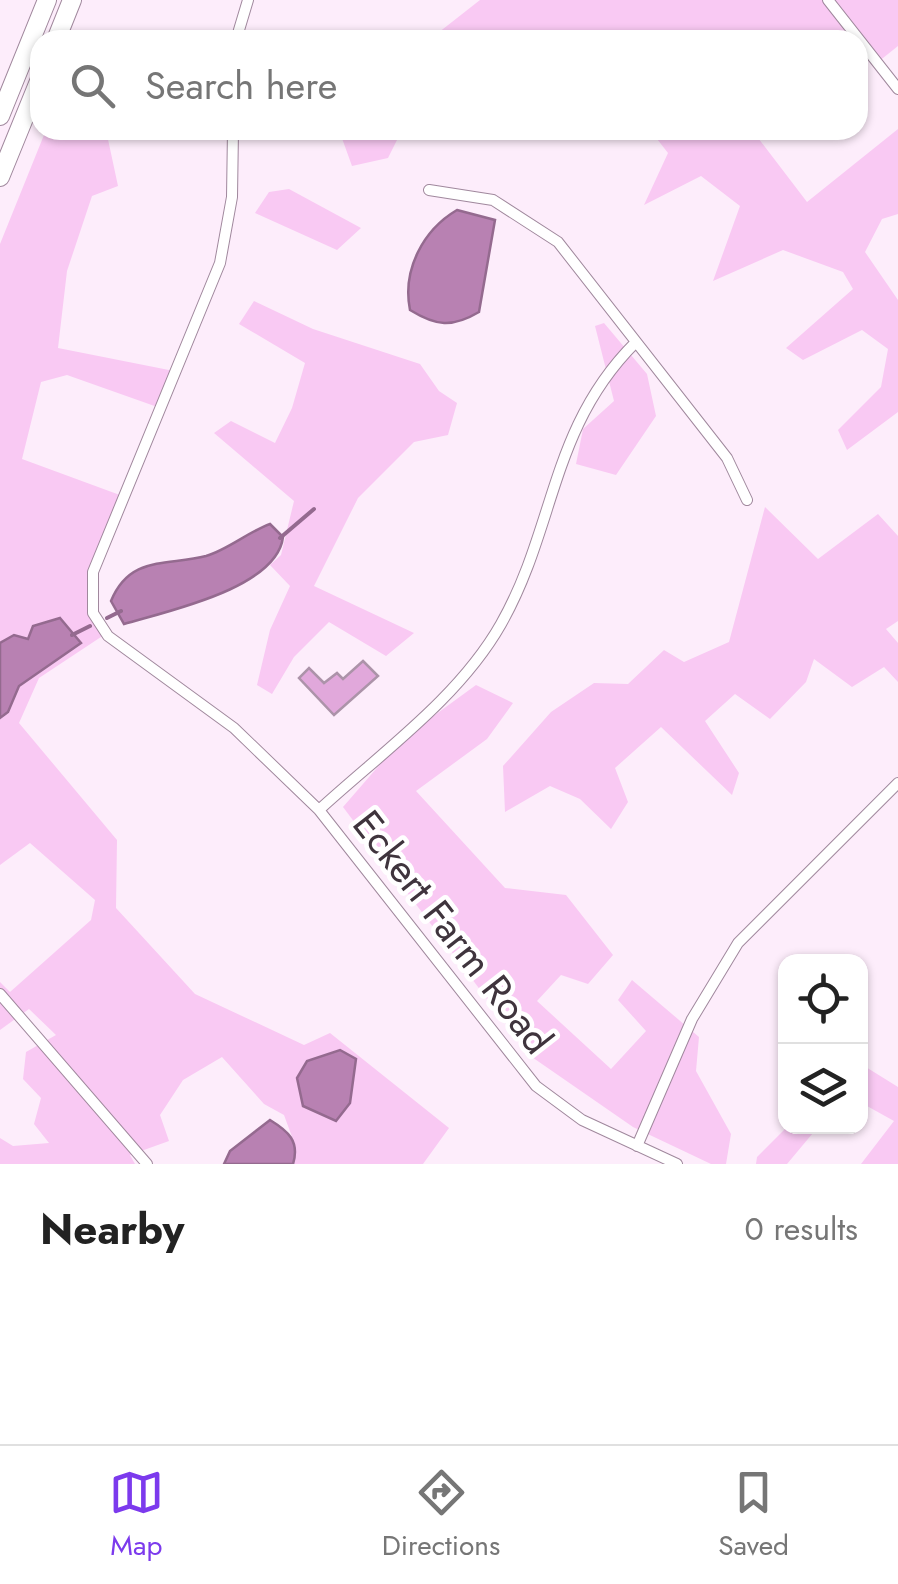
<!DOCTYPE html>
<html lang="en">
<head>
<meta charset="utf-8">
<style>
	body { margin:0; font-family:Jost,sans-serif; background:#f2f2f2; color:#222 }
	.controls { position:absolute; right:30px; bottom:30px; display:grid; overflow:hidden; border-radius:20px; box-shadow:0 2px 8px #0004 }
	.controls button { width:90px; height:90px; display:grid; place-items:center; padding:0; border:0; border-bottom:2px solid #e0e0e0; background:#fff; color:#222; font:50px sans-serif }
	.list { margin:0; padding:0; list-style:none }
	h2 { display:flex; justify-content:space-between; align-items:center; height:130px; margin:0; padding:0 40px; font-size:42px }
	h2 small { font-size:32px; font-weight:400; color:#767676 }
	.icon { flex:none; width:55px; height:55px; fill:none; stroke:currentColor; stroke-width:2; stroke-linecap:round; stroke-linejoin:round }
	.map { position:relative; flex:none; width:898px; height:1164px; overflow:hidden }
	.search { position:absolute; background:#fff; box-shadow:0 2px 8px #0004; left:30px; right:30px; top:30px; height:110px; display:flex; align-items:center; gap:25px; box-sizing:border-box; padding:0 35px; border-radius:30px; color:#767676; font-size:38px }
	.sheet { height:280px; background:#fff }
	nav { display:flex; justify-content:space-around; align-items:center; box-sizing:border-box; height:140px; border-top:2px solid #e0e0e0; background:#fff; font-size:28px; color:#767676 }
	nav a { display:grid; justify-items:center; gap:5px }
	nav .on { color:#7c3aed }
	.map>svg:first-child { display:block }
</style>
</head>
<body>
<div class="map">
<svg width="898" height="1164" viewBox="0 0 898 1164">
	<rect width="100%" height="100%" fill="#fdedfb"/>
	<path fill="#f9c9f3" d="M480 0H898V46L878 62 864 44 858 48V40H429Z
		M898 129V214L882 219 865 252 898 300V412L847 450 838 430 881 387 888 349 862 330 803 360 786 348 853 289 843 272 783 250 713 281 740 206 701 176 644 205 668 153 650 130H752L807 202Z
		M46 130H106L118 186 92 196 67 271 58 348 179 372 163 409 67 375 41 382 22 459 128 498 90 594 107 633 39 678 19 723 117 840 116 908 195 994 304 1045 330 1033 449 1128 423 1164H293L295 1145 284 1115 264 1104 222 1057 183 1080 160 1115 169 1141 130 1155 135 1164H0V1138L13 1146 49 1143 34 1124 41 1098 23 1079 26 1052 56 1035 29 1009 0 1030V982L10 992 91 920 95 900 30 843 0 865V718L18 686 81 643 74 634 29 640 14 635 0 643V244Z
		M339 130H402L388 158 352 166Z
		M289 189 361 228 337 250 255 213 269 192Z
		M254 301 313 329 420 364 439 391 457 403 448 435 414 442 358 498 314 586 414 633 386 656 329 622 294 657 272 694 257 685 270 630 290 586 270 565 281 555 294 501 214 433 231 421 275 443 292 408 305 363 239 324Z
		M604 323 647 374 656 416 616 475 576 464 583 429 614 401 595 326Z
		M765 507 818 559 878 514 898 536V621L886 629 898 643V682L884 667 852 687 814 659 806 682 770 719 735 694 705 721 739 773 732 795 661 727 615 768 628 802 611 829 580 799 550 786 505 812 503 766 551 712 594 683 628 684 664 650 684 662 729 642Z
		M476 685 513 703 487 739 416 791 505 888 566 895 613 955 588 984 561 975 537 1001 611 1069 646 1031 618 1000 632 980 699 1037 696 1071 731 1134 726 1164H711L633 1127 529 1055 343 807 402 739Z
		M861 1064 898 1087V1164H861L894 1121 867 1106 861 1107Z
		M788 1126 818 1127 787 1164H756L757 1157Z"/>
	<path fill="#b881b2" stroke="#946a8f" stroke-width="2.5" d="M457 210 495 220 479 312C452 328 436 326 410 310 402 270 423 230 457 210Z
		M270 524 283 537C277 588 168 611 124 624L111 601C130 555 167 566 206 556 227 550 248 532 270 524Z
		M60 618 81 643 19 686 8 712 0 718V643L14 635 28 639 33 626Z
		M340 1050 356 1059 350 1103 336 1121 303 1106 297 1078 307 1061Z
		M270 1120C288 1131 300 1141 293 1164H224L230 1151Z"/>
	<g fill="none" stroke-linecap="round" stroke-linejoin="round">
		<path stroke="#946a8f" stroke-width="4" d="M280 538 314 509
			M107 618 121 611
			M72 635 90 626"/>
	</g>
	<path fill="#e1a8db" stroke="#ac93a9" stroke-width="2.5" d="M363 661 378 676 334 715 299 678 309 668 324 683 337 673 343 679Z"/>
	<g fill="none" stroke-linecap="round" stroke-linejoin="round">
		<g stroke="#a0889d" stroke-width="12">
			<path id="minor" d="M828 0 898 89
				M236 40 248 0
				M233 130 232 197 220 263 93 572V613L108 636 234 728 319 810 536 1086 582 1120 677 1164
				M429 190 493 200 558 242 727 458 747 500
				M319 810C381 753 459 698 501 624 556 527 550 428 635 343
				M0 994 147 1164
				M637 1146 692 1019 738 943 898 783"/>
		</g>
		<g stroke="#a0889d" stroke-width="20">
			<path id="trunk" d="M56 40 72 0
				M0 116 47 0
				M0 177 40 79"/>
		</g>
		<use href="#minor" stroke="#fff" stroke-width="10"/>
		<use href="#trunk" stroke="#fff" stroke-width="18"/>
	</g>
	<g text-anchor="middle" stroke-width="9" stroke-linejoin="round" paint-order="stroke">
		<g font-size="40" fill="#3f343d" stroke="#fff">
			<text transform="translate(453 932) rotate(52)" y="14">Eckert Farm Road</text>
		</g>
	</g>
</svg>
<div class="controls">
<button><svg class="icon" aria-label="locate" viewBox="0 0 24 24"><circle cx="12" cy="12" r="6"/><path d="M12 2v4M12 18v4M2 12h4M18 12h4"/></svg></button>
<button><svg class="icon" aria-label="layers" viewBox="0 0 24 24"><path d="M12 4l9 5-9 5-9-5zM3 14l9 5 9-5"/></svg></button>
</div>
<div class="search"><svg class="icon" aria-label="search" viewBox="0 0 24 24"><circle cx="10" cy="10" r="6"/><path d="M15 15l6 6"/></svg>Search here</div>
</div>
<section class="sheet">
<h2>Nearby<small>0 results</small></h2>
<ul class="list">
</ul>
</section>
<nav>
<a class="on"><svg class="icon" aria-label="map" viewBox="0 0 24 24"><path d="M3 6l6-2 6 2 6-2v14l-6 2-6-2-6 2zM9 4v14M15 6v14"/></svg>Map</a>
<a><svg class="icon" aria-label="directions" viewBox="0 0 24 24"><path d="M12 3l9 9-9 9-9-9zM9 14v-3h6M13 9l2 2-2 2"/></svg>Directions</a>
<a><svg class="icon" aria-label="saved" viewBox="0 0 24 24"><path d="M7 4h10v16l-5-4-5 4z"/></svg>Saved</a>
</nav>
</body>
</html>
